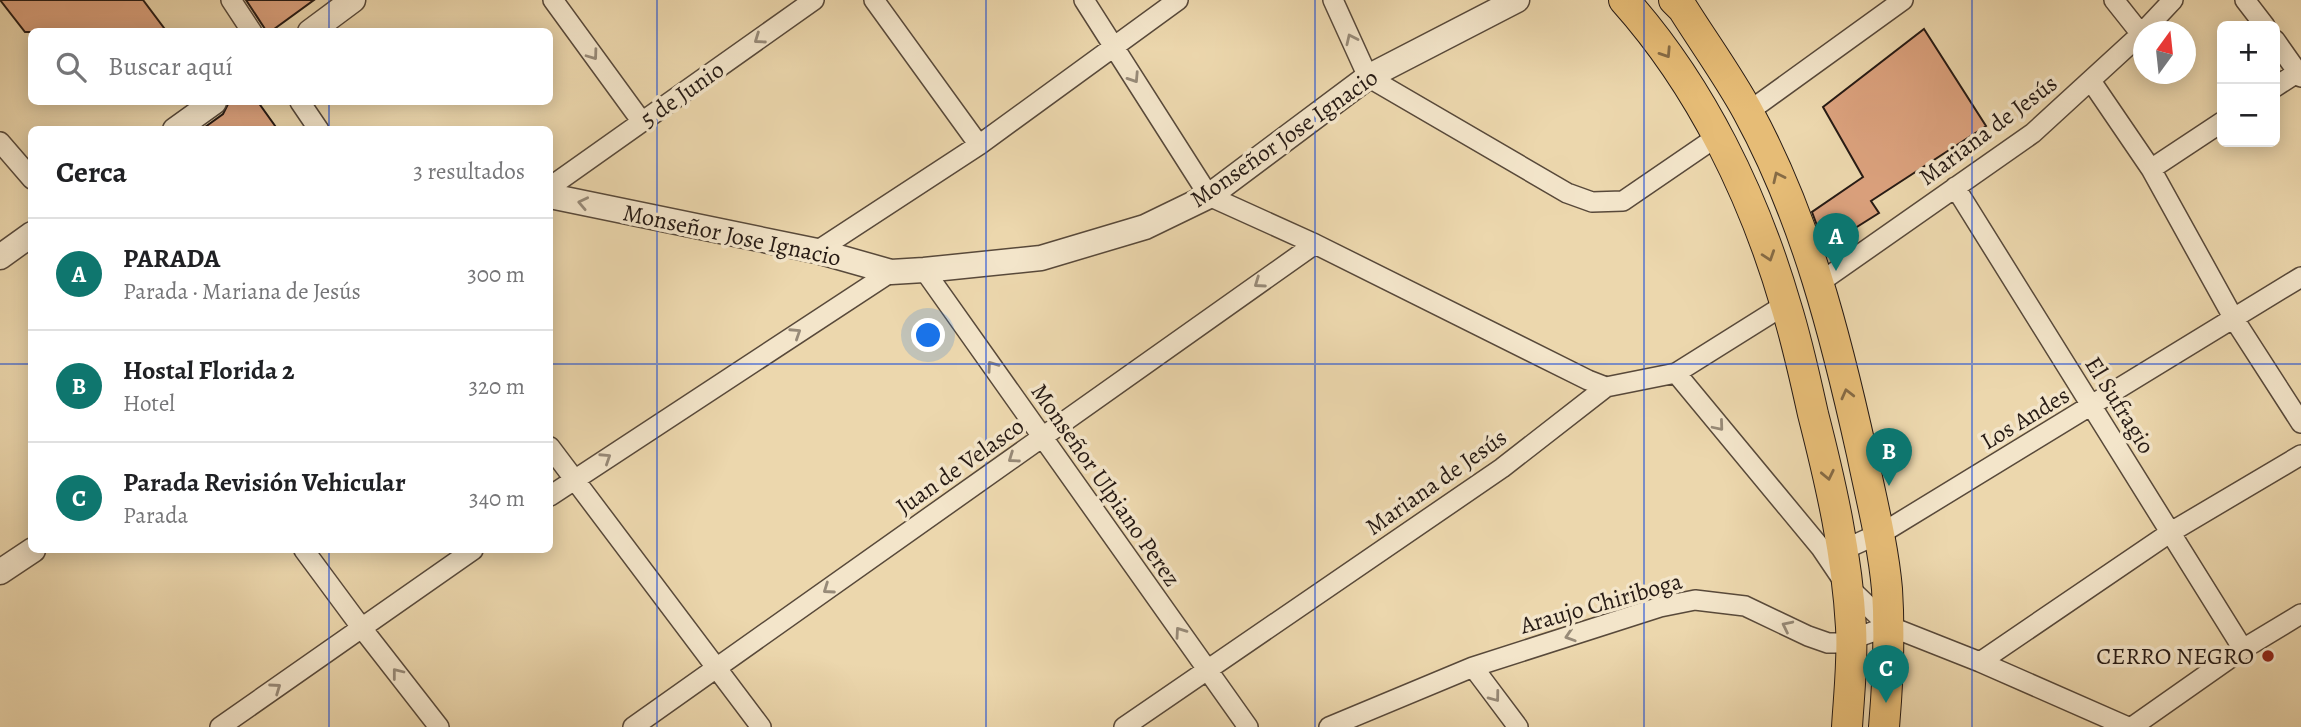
<!DOCTYPE html>
<html lang="es">
<head>
<meta charset="utf-8">
<style>
	body { margin:0; font-family:Alegreya,serif; background:#f6f6f6; color:#202124 }
	.controls { position:absolute; right:21px; top:21px; display:grid; overflow:hidden; border-radius:10px; box-shadow:0 4px 18px #0003 }
	.controls button { width:63px; height:63px; display:grid; place-items:center; padding:0; border:0; border-bottom:2px solid #e0e0e0; background:#fff; color:#202124; font:35px sans-serif }
	.compass { position:absolute; left:2133px; top:21px; width:63px; height:63px; border-radius:50%; background:#fff; box-shadow:0 4px 18px #0003; rotate:15deg }
	.you { position:absolute; left:929px; top:336px; width:24px; height:24px; margin:-18px; border:5px solid #fff; border-radius:50%; background:#1a73e8; box-shadow:0 0 0 10px #1a73e833 }
	.badge { display:grid; place-items:center; width:46px; height:46px; border-radius:50%; background:#0f766e; color:#fff; font-size:23px; font-weight:700 }
	.pin { position:absolute; translate:-50% -58px; filter:drop-shadow(0 2px 4px #0008) }
	.pin::after { content:''; position:absolute; top:37px; width:24px; height:21px; background:inherit; clip-path:polygon(0 0,100% 0,50% 100%) }
	.list { margin:0; padding:0; list-style:none }
	h2 { display:flex; justify-content:space-between; align-items:center; height:91px; margin:0; padding:0 28px; font-size:30px }
	h2 small { font-size:23px; font-weight:400; color:#757577 }
	.list li { display:grid; grid-template-columns:46px 1fr auto; gap:21px; align-items:center; box-sizing:border-box; height:112px; padding:0 28px; border-top:2px solid #e0e0e0 }
	.list b { display:block; font-size:26px; white-space:nowrap }
	.list p { margin:0; font-size:23px; white-space:nowrap; color:#757577 }
	.list em { font-size:23px; font-style:normal; color:#757577 }
	.icon { flex:none; width:38px; height:38px; fill:none; stroke:currentColor; stroke-width:2; stroke-linecap:round; stroke-linejoin:round }
	.map { position:relative; flex:none; width:2301px; height:727px; overflow:hidden }
	.search { position:absolute; background:#fff; box-shadow:0 4px 18px #0003; left:28px; top:28px; width:525px; height:77px; display:flex; align-items:center; gap:18px; box-sizing:border-box; padding:0 24px; border-radius:10px; color:#757577; font-size:26px }
	.panel { position:absolute; background:#fff; box-shadow:0 4px 18px #0003; left:28px; top:126px; width:525px; height:427px; border-radius:10px }
	.map>svg:first-child { display:block }
</style>
</head>
<body>
<div class="map">
<svg width="2301" height="727" viewBox="0 0 2301 727">
	<rect width="100%" height="100%" fill="#ecd7ad"/>
	<filter id="stains"><feTurbulence type="fractalNoise" baseFrequency=".00286" numOctaves="4"/><feColorMatrix values="0 0 0 0 .2 0 0 0 0 .09 0 0 0 0 .02 0 0 0 .5 -.17"/></filter>
	<radialGradient id="worn" r=".72"><stop offset=".6" stop-color="#630" stop-opacity="0"/><stop offset="1" stop-color="#630" stop-opacity=".3"/></radialGradient>
	<path fill="#dca27e" stroke="#261a14" stroke-width="2" d="M0 0H143L167 32H25Z
		M246 0H314L270 32H267Z
		M1924 29 1986 126 1871 201 1879 213 1825 247 1812 212 1863 177 1823 107Z
		M229 102H258L278 130H201L223 114Z"/>
	<g fill="none" stroke-linecap="round" stroke-linejoin="round">
		<g stroke="#58493a" stroke-width="22">
			<path id="minor" d="M231 0 252 32
				M553 0 642 122
				M874 0 979 145
				M1084 0 1209 196 1315 244 1588 380 1606 387
				M1333 0 1368 77 1567 193 1592 202 1623 201 1718 136
				M2114 0 2141 34
				M2245 0 2265 26
				M2275 40 2301 77
				M2091 81 2151 169 2234 319 2301 423
				M2275 87 2298 72
				M300 102 319 130
				M1748 112 1903 0
				M0 142 32 179
				M2151 169 2222 122
				M550 187 814 0
				M1955 187 2243 649
				M817 251 979 145 1178 0
				M924 270 1248 727
				M1819 283 2033 133 2141 34 2173 0
				M1676 373 1821 548 1846 585 1889 626 1980 662 2128 727
				M550 447 761 727
				M550 496 891 272
				M304 550 361 627 439 727
				M1843 550 1887 530 2301 277
				M1980 662 2171 532 2301 455
				M1473 667 1518 727
				M220 727 473 550
				M633 727 1315 244
				M1124 727 1502 468 1606 387 1676 373 1786 304
				M1329 727 1473 667 1660 607 1695 600 1745 606 1808 636 1828 643H1841L1889 626
				M2132 727 2243 649 2301 614"/>
		</g>
		<g stroke="#58493a" stroke-width="27">
			<path id="tertiary" d="M310 32 353 0
				M175 130 214 102
				M550 196 817 251 891 272 924 270 1041 258 1145 227 1209 196 1368 77 1517 0
				M0 257 32 234
				M0 572 33 550"/>
		</g>
		<g stroke="#261a14" stroke-width="32">
			<path id="primary" d="M1624 0C1701 86 1754 196 1786 306 1797 341 1805 378 1813 414 1831 484 1847 555 1851 627 1853 660 1849 694 1847 727
				M1674 0 1683 9C1705 44 1729 77 1748 112 1806 218 1836 337 1862 454 1871 498 1883 544 1887 589 1890 635 1888 681 1884 727"/>
		</g>
		<use href="#minor" stroke="#f3e5ca" stroke-width="19"/>
		<use href="#tertiary" stroke="#f3e5ca" stroke-width="24"/>
		<use href="#primary" stroke="#e6bc76" stroke-width="30"/>
	</g>
	<defs><path id="oneway-chevron" d="M-2-3.5L2.5 0L-2 3.5" fill="none" stroke-width="1.6" stroke-linecap="round" stroke-linejoin="round" transform="scale(1.75)"/></defs>
	<g stroke="#978a78">
		<use href="#oneway-chevron" transform="translate(759 39) rotate(145)"/>
		<use href="#oneway-chevron" transform="translate(1351 39) rotate(-115)"/>
		<use href="#oneway-chevron" transform="translate(593 55) rotate(54)"/>
		<use href="#oneway-chevron" transform="translate(1134 78) rotate(57)"/>
		<use href="#oneway-chevron" transform="translate(583 203) rotate(-168)"/>
		<use href="#oneway-chevron" transform="translate(1259 283) rotate(145)"/>
		<use href="#oneway-chevron" transform="translate(796 333) rotate(-33)"/>
		<use href="#oneway-chevron" transform="translate(992 366) rotate(-125)"/>
		<use href="#oneway-chevron" transform="translate(1719 426) rotate(50)"/>
		<use href="#oneway-chevron" transform="translate(606 458) rotate(-33)"/>
		<use href="#oneway-chevron" transform="translate(1013 458) rotate(145)"/>
		<use href="#oneway-chevron" transform="translate(828 589) rotate(145)"/>
		<use href="#oneway-chevron" transform="translate(1787 626) rotate(-154)"/>
		<use href="#oneway-chevron" transform="translate(1180 632) rotate(-125)"/>
		<use href="#oneway-chevron" transform="translate(1570 636) rotate(162)"/>
		<use href="#oneway-chevron" transform="translate(397 673) rotate(-128)"/>
		<use href="#oneway-chevron" transform="translate(276 688) rotate(-35)"/>
		<use href="#oneway-chevron" transform="translate(1495 697) rotate(53)"/>
	</g>
	<g stroke="#866b45">
		<use href="#oneway-chevron" transform="translate(1666 53) rotate(57)"/>
		<use href="#oneway-chevron" transform="translate(1778 177) rotate(-115)"/>
		<use href="#oneway-chevron" transform="translate(1769 256) rotate(71)"/>
		<use href="#oneway-chevron" transform="translate(1847 394) rotate(-104)"/>
		<use href="#oneway-chevron" transform="translate(1828 475) rotate(78)"/>
	</g>
	<path fill="none" stroke="#1d4ed8" stroke-width="2" stroke-opacity="0.55" d="M329 0V32M657 0V727M986 0V727M1315 0V727M1644 0V727M1972 0V727M329 102V130M0 364H32M550 364H2301M329 550V727"/>
	<circle fill="#8f2418" stroke="#f3e5ca" stroke-width="2.5" cx="2268" cy="656" r="7"/>
	<g text-anchor="middle" stroke-width="7" stroke-linejoin="round" paint-order="stroke">
		<g font-size="24" fill="#261a14" stroke="#f3e5ca">
			<text transform="translate(682 94) rotate(-35)" y="8">5 de Junio</text>
			<text transform="translate(1988 130) rotate(-37)" y="8">Mariana de Jesús</text>
			<text transform="translate(1284 138) rotate(-35)" y="8">Monseñor Jose Ignacio</text>
			<text transform="translate(732 235) rotate(12)" y="8">Monseñor Jose Ignacio</text>
			<text transform="translate(2120 405) rotate(58)" y="8">El Sufragio</text>
			<text transform="translate(2025 418) rotate(-31)" y="8">Los Andes</text>
			<text transform="translate(960 466) rotate(-35)" y="8">Juan de Velasco</text>
			<text transform="translate(1436 482) rotate(-35)" y="8">Mariana de Jesús</text>
			<text transform="translate(1106 485) rotate(55)" y="8">Monseñor Ulpiano Perez</text>
			<text transform="translate(1601 603) rotate(-16)" y="8">Araujo Chiriboga</text>
		</g>
		<g font-size="24" fill="#261a14" stroke="#f3e5ca" text-anchor="end">
			<text x="2254" y="664">CERRO NEGRO</text>
		</g>
	</g>
	<rect width="100%" height="100%" filter="url(#stains)"/>
	<rect width="100%" height="100%" fill="url(#worn)"/>
</svg>
<div class="controls">
<button>+</button>
<button>−</button>
</div>
<svg class="compass" viewBox="-18 -18 36 36"><path d="M0-13l5 13h-10z" fill="#e53935"/><path d="M0 13l5-13h-10z" fill="#757577"/></svg>
<div class="you"></div>
<div class="pin badge" style="left:1836px;top:271px">A</div>
<div class="pin badge" style="left:1889px;top:486px">B</div>
<div class="pin badge" style="left:1886px;top:703px">C</div>
<div class="search"><svg class="icon" aria-label="search" viewBox="0 0 24 24"><circle cx="10" cy="10" r="6"/><path d="M15 15l6 6"/></svg>Buscar aquí</div>
<section class="panel">
<h2>Cerca<small>3 resultados</small></h2>
<ul class="list">
<li><span class="badge">A</span><div><b>PARADA</b><p>Parada · Mariana de Jesús</p></div><em>300 m</em></li>
<li><span class="badge">B</span><div><b>Hostal Florida 2</b><p>Hotel</p></div><em>320 m</em></li>
<li><span class="badge">C</span><div><b>Parada Revisión Vehicular</b><p>Parada</p></div><em>340 m</em></li>
</ul>
</section>
</div>
</body>
</html>
